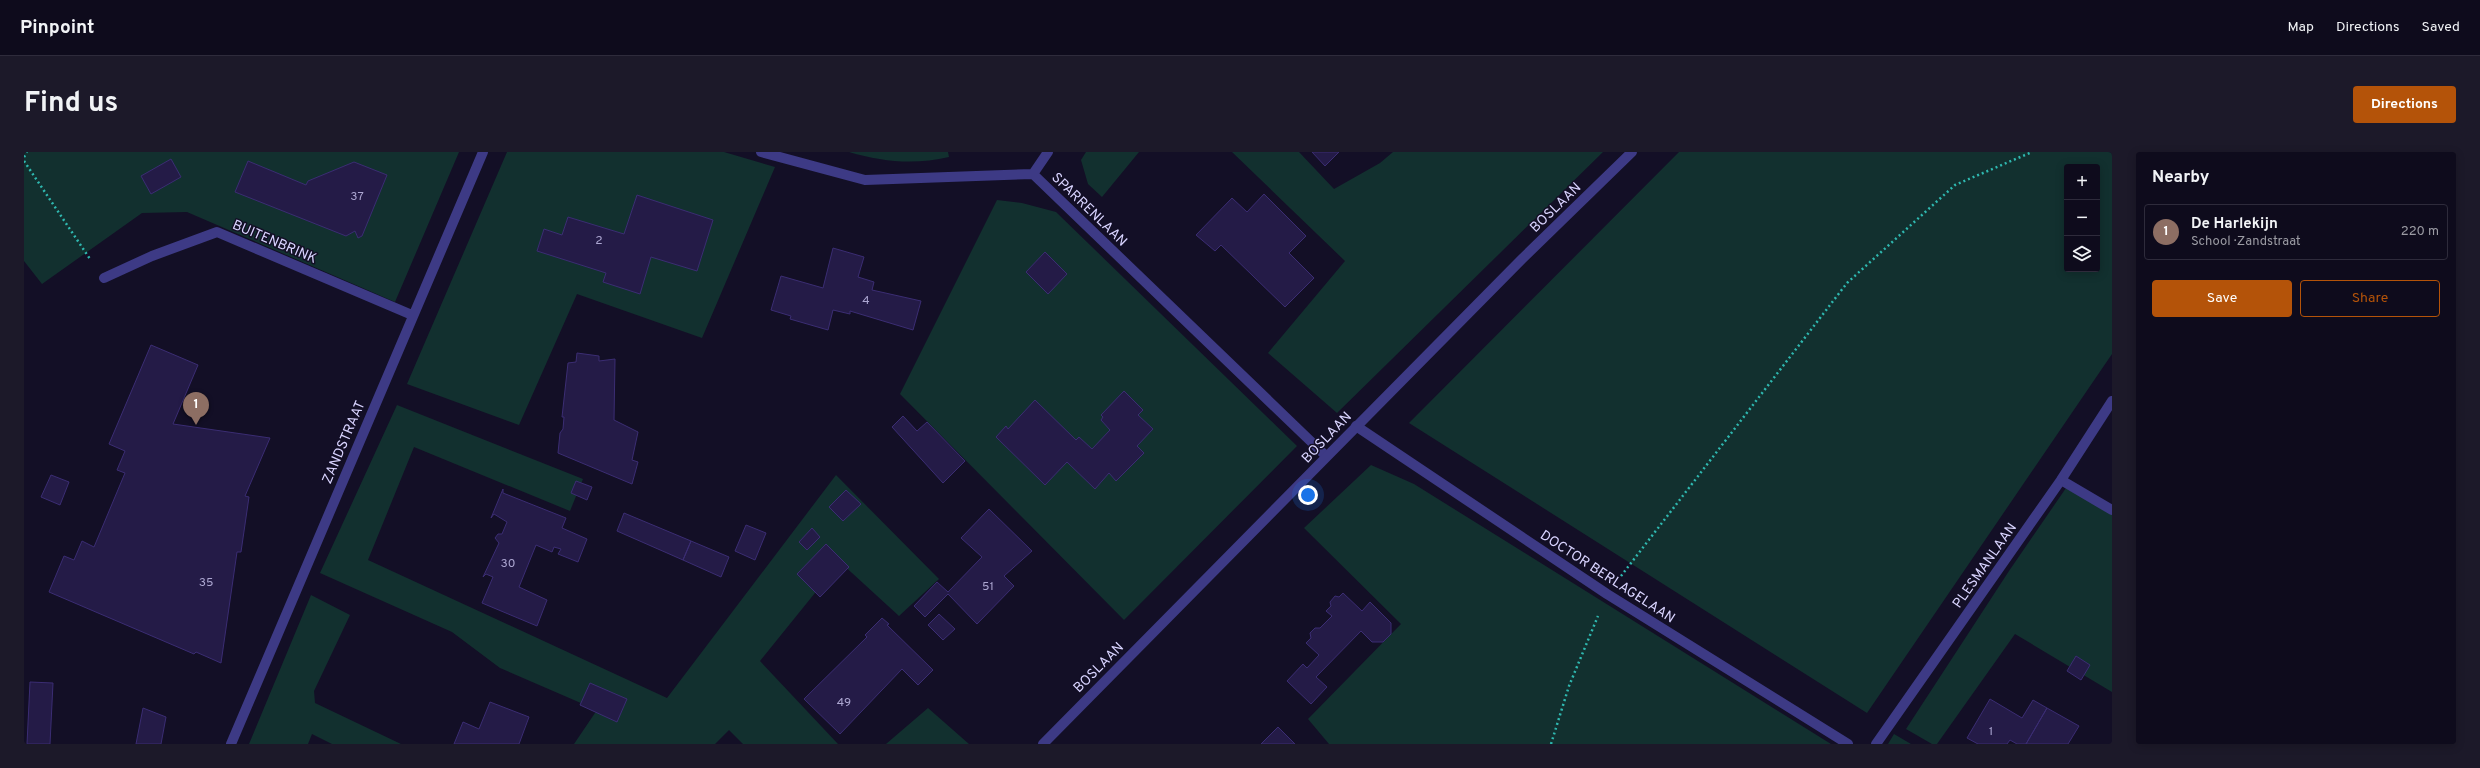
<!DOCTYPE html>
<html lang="en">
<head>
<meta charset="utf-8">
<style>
	body { margin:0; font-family:Overpass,sans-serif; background:#1c1929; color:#f1f3f6 }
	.controls { position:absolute; right:12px; top:12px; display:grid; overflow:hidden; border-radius:4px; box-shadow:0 2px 10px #0003 }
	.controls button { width:36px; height:36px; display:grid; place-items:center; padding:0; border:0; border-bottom:1px solid #2e2b3b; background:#0e0b1c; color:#f1f3f6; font:20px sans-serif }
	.you { position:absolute; left:1284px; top:343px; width:14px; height:14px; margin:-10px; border:3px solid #fff; border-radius:50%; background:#1a73e8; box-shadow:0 0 0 6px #1a73e833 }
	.badge { display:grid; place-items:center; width:26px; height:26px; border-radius:50%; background:#b45309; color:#fff; font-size:13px; font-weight:700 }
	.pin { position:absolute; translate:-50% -33px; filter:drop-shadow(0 1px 2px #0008) }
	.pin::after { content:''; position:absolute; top:21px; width:14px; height:12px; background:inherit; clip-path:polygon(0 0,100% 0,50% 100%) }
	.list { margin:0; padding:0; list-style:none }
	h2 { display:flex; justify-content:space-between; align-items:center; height:52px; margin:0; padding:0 16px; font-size:17px }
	h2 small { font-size:13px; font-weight:400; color:#9b9ba3 }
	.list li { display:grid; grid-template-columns:26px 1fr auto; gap:12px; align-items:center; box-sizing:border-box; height:56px; margin:0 8px 8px; padding:0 8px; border:1px solid #2e2b3b; border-radius:4px }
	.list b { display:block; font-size:15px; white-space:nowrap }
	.list p { margin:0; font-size:13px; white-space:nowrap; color:#9b9ba3 }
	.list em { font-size:13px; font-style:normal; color:#9b9ba3 }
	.actions { display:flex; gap:8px; padding:12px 16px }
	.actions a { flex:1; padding:9px 0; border:1px solid #b45309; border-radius:4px; text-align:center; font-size:14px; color:#b45309 }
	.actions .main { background:#b45309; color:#fff }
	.icon { flex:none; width:22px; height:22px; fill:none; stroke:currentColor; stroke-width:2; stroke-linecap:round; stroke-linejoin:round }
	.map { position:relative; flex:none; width:2088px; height:592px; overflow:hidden; border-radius:4px }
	header { display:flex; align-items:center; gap:24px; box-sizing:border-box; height:56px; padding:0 20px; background:#0e0b1c; border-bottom:1px solid #2e2b3b }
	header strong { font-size:19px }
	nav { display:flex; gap:22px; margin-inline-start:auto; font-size:14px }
	.intro { display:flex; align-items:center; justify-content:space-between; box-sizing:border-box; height:96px; padding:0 24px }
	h1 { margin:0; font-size:28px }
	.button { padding:10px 18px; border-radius:4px; background:#b45309; color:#fff; font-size:14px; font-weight:700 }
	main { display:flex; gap:24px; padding:0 24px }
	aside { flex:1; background:#0e0b1c; border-radius:4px; box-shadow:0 2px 10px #0003 }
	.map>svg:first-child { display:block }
</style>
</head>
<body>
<header>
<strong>Pinpoint</strong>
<nav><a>Map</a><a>Directions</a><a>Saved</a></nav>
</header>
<div class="intro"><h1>Find us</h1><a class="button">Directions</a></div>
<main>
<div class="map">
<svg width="2088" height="592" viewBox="0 0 2088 592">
	<rect width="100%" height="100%" fill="#130f26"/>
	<path fill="#12302f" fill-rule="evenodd" d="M0 0H435L371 150 163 60 118 61 18 132 0 109Z
		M483 0H700L751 15 678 186 553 142 495 273 383 232Z
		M825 0H924L925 5C891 13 859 10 825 0Z
		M1062 0H1115L1078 45 1064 32 1057 8Z
		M1208 0H1275L1310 37 1356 11 1369 0H1579L1313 261 1244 201 1321 109Z
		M1655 0H2088V202L1843 561 1385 271ZM2043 15H2073V117H2043Z
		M973 48 998 51 1032 60 1273 294 1100 468 876 242Z
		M373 253 559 327 546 359 390 295 344 408 643 546 812 323 915 427 875 464 816 410 736 509 814 592H719L705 578 691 592H550L573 558 476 516 428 480 296 421Z
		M1347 313 1390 332 1807 592H1305L1284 567 1377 472 1280 376Z
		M2042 336 2088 362V540L1991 482 1913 592H1908L1882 577 1985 419Z
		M287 443 326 463 290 539 291 551 377 592H308L288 582 284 592H225Z
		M904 556 945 592H862Z
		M1870 582 1887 592H1864Z"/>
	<path fill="#241b47" stroke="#3b2d73" d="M1288 0H1315L1301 14Z
		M147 7 157 25 127 42 117 24Z
		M224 9 282 33 284 29 330 10 363 23 338 84 334 86 331 79 322 84 211 40Z
		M1240 42 1282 84 1265 101 1290 126 1261 155 1197 93 1191 99 1172 83 1208 46 1223 60Z
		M613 43 689 68 673 119 627 105 616 142 579 130 582 121 513 99 520 77 538 83 544 65 600 82Z
		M809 96 840 105 834 125 850 130 848 138 897 149 889 178 826 159V162L809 158 804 178 766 167 767 164 747 158 757 124 799 136Z
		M1021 100 1043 122 1024 142 1002 120Z
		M127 193 174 213 149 272 246 286 221 344 225 345 217 400H213L197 511 172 500 170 502 25 440 40 404 50 408 58 389 70 395 101 321 93 318 101 299 85 292Z
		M553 201 575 204V209L591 207 590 268 614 280 608 308 614 310 608 332 534 301 536 281 539 277 540 265H538L544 211 552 210Z
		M1100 239 1119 258 1114 263 1129 277 1113 294 1120 301 1092 329 1085 321 1071 337 1043 310 1021 333 972 285 982 274 984 277 1011 248 1052 288 1055 285 1068 297 1086 278 1077 268 1079 265 1077 263Z
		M879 264 893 279 903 270 941 309 919 331 868 275Z
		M27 323 45 330 36 353 17 345Z
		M552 329 568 335 563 348 547 341Z
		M479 337V341L542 366 538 376 563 387 554 410 534 402 537 397 530 395 528 400 512 393 495 435 523 448 513 474 458 451 469 425 462 422 459 425 475 391 471 386 474 382H478L483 370 470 362 467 366Z
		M822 338 837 352 819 369 805 355Z
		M965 357 1008 399 980 424 990 434 953 472 924 442 901 465 890 454 913 430 924 440 958 405 937 386Z
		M600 361 667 389 659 408 593 379Z
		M722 373 742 381 731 408 711 399Z
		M788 376 796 385 783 398 775 390Z
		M667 389 705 405 697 425 659 408Z
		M802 392 825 415 796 445 773 422Z
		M1319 441 1338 459 1346 450 1367 471V482L1359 490H1348L1337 479 1292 525 1303 535 1287 552 1263 529 1279 512 1283 516 1295 503 1282 491 1287 486 1286 481 1291 476H1296L1308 464 1302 459 1307 454 1306 450 1311 444 1315 445Z
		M915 462 931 477 919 488 904 473Z
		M858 466 865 472 863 473 909 518 894 533 878 517 816 582 780 547 843 485 841 483Z
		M2052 504 2066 513 2057 528 2043 519Z
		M6 530 29 531 26 592H3Z
		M566 531 603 547 593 570 556 553Z
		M1966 547 1998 566 2009 548 2023 556 2002 592H1993L1986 588 1983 592H1954L1943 586Z
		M466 550 505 565 495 592H430L439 570 455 577Z
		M119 556 142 565 137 592H112Z
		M2023 556 2055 574 2044 592H2002Z
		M1254 575 1271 592H1237Z"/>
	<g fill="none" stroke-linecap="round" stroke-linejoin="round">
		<path stroke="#2fb8b0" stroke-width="2.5" stroke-dasharray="2 3" stroke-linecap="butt" d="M0 5 3 0
			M0 9 66 107
			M1597 424 1823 131 1931 33 2008 0
			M1527 592 1545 534 1574 464"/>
		<path stroke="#3d3a85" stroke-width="10" d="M737 0 841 28 1009 22 1302 304
			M1009 22 1024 0
			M80 126 128 104 193 80 388 163
			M1332 274 1583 442 1824 592
			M2037 328 2088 358
			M207 592 459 0
			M1852 592 2037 328 2088 249"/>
		<path stroke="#3d3a85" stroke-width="10" d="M1019 592 1498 107 1608 0"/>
	</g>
	<g text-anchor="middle" stroke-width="3" stroke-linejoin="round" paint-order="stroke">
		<g font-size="12" fill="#aca6d1">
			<text x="333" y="48">37</text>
			<text x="575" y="92">2</text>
			<text x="842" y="152">4</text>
			<text x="484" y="415">30</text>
			<text x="182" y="434">35</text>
			<text x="964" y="438">51</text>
			<text x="820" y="554">49</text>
			<text x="1967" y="583">1</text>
		</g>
		<g font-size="14" fill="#d9d4ff" stroke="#130f26">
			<text transform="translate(1531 55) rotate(-44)" y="5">BOSLAAN</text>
			<text transform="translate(1066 57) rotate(44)" y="5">SPARRENLAAN</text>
			<text transform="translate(251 89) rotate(23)" y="5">BUITENBRINK</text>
			<text transform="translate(1302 285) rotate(-46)" y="5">BOSLAAN</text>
			<text transform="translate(319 290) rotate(-67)" y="5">ZANDSTRAAT</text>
			<text transform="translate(1960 413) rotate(-55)" y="5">PLESMANLAAN</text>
			<text transform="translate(1584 424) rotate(33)" y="5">DOCTOR BERLAGELAAN</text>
			<text transform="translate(1074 515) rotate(-45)" y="5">BOSLAAN</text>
		</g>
	</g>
</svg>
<div class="controls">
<button>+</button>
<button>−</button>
<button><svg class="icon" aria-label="layers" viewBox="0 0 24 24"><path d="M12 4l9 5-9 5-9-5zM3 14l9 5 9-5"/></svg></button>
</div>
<div class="you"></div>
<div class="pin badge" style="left:172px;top:273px;background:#8d6e63">1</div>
</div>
<aside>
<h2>Nearby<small></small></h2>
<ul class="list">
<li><span class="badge" style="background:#8d6e63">1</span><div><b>De Harlekijn</b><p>School · Zandstraat</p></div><em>220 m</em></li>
</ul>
<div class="actions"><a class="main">Save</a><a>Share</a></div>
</aside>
</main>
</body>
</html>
